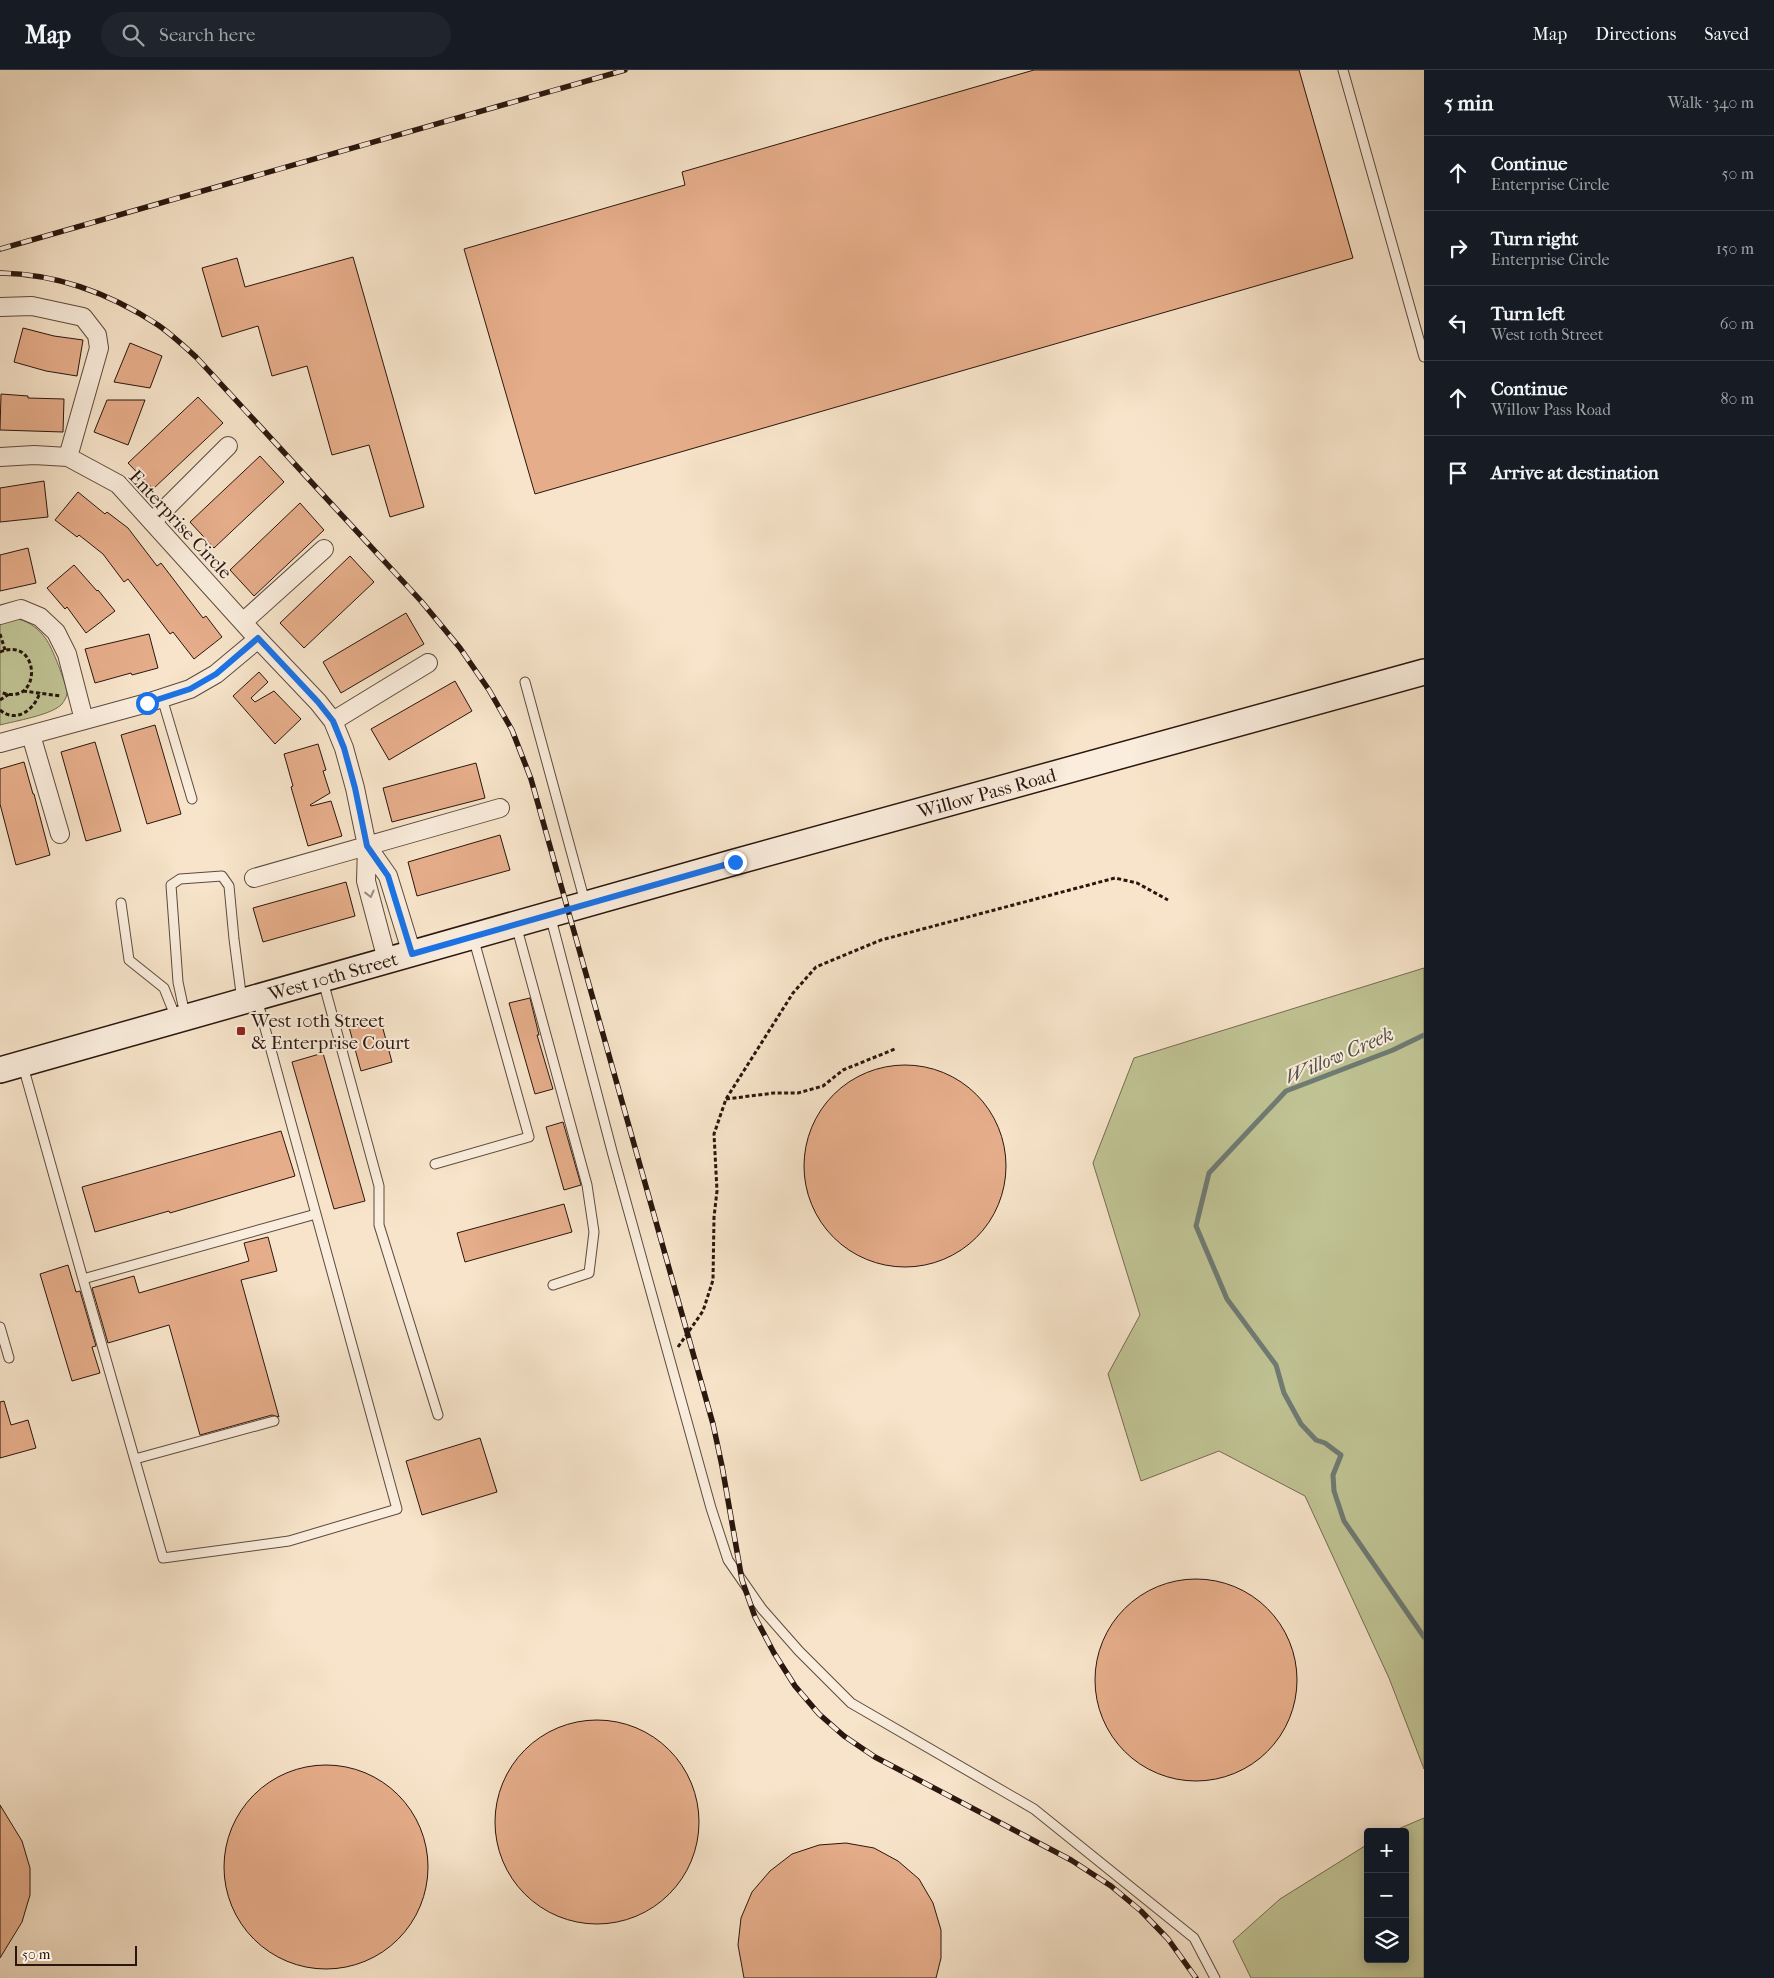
<!DOCTYPE html>
<html lang="en">
<head>
<meta charset="utf-8">
<style>
	body { margin:0; font-family:"IM FELL French Canon",serif; background:#20242c; color:#f1f3f6 }
	.controls { position:absolute; right:15px; bottom:15px; display:grid; overflow:hidden; border-radius:5px; box-shadow:0 2px 12px #0003 }
	.controls button { width:45px; height:45px; display:grid; place-items:center; padding:0; border:0; border-bottom:1px solid #363941; background:#171b24; color:#f1f3f6; font:25px sans-serif }
	.scale { position:absolute; left:15px; bottom:12px; width:122px; box-sizing:border-box; padding-left:5px; border:2px solid #2a160e; border-top:0; font-size:14px; line-height:18px; white-space:nowrap; color:#2a160e; -webkit-text-stroke:4px #faeddd; paint-order:stroke }
	.stop { position:absolute; width:15px; height:15px; margin:-11px; border:4px solid #1a73e8; border-radius:50%; background:#fff }
	.stop.end { background:#1a73e8; border-color:#fff; box-shadow:0 1px 5px #0008 }
	.list { margin:0; padding:0; list-style:none }
	h2 { display:flex; justify-content:space-between; align-items:center; height:65px; margin:0; padding:0 20px; font-size:21px }
	h2 small { font-size:16px; font-weight:400; color:#9ea1a6 }
	.list li { display:grid; grid-template-columns:32px 1fr auto; gap:15px; align-items:center; box-sizing:border-box; height:75px; padding:0 20px; border-top:1px solid #363941 }
	.list b { display:block; font-size:19px; white-space:nowrap }
	.list p { margin:0; font-size:16px; white-space:nowrap; color:#9ea1a6 }
	.list em { font-size:16px; font-style:normal; color:#9ea1a6 }
	.icon { flex:none; width:28px; height:28px; fill:none; stroke:currentColor; stroke-width:2; stroke-linecap:round; stroke-linejoin:round }
	.map { position:relative; flex:none; width:1424px; height:1908px; overflow:hidden }
	header { display:flex; align-items:center; gap:30px; box-sizing:border-box; height:70px; padding:0 25px; background:#171b24; border-bottom:1px solid #363941 }
	header strong { font-size:24px }
	nav { display:flex; gap:28px; margin-inline-start:auto; font-size:18px }
	.search { width:350px; height:45px; background:#20242c; display:flex; align-items:center; gap:12px; box-sizing:border-box; padding:0 18px; border-radius:28px; color:#9ea1a6; font-size:19px }
	main { display:flex }
	aside { flex:1; background:#171b24 }
	.map>svg:first-child { display:block }
</style>
</head>
<body>
<header>
<strong>Map</strong>
<div class="search"><svg class="icon" aria-label="search" viewBox="0 0 24 24"><circle cx="10" cy="10" r="6"/><path d="M15 15l6 6"/></svg>Search here</div>
<nav><a>Map</a><a>Directions</a><a>Saved</a></nav>
</header>
<main>
<div class="map">
<svg width="1424" height="1908" viewBox="0 0 1424 1908">
	<rect width="100%" height="100%" fill="#f7e4ca"/>
	<filter id="stains"><feTurbulence type="fractalNoise" baseFrequency=".004" numOctaves="4"/><feColorMatrix values="0 0 0 0 .2 0 0 0 0 .09 0 0 0 0 .02 0 0 0 .5 -.17"/></filter>
	<radialGradient id="worn" r=".72"><stop offset=".6" stop-color="#630" stop-opacity="0"/><stop offset="1" stop-color="#630" stop-opacity=".3"/></radialGradient>
	<path fill="#c0c394" stroke="#756c51" d="M18 549C30 552 39 559 46 569 52 577 66 613 67 623 67 627 64 631 62 634 52 645 15 651 0 655V553Z
		M1424 898V1699L1389 1608 1305 1426 1219 1381 1141 1411 1108 1304 1140 1245 1093 1093 1134 988Z
		M1424 1748V1908H1251L1233 1871 1280 1829 1368 1774V1889H1405V1762H1391Z"/>
	<g fill="none" stroke-linecap="round" stroke-linejoin="round">
		<path stroke="#6f7b73" stroke-width="5" d="M1424 965 1393 980 1286 1021 1209 1103 1196 1156 1227 1229 1276 1295 1284 1323 1301 1354 1316 1370 1325 1373 1341 1385 1333 1405 1334 1421 1344 1451 1424 1567"/>
	</g>
	<path fill="#e6ad8a" stroke="#2a160e" d="M1034 0H1299L1353 188 535 424 464 179 685 115 682 102Z
		M353 187 424 437 390 447 369 375 332 385 307 296 272 306 258 256 222 267 202 198 237 188 245 217Z
		M23 258 54 266 83 270 77 306 46 301 14 292Z
		M130 273 162 286 150 318 114 312Z
		M1 324 28 326V328L64 329 63 362 0 360Z
		M198 327 223 353 153 419 128 393Z
		M107 330H145L128 375 94 362Z
		M260 386 284 412 214 478 190 452Z
		M44 411 48 447 0 452V418Z
		M78 422 105 444 107 442 128 458 157 496 161 493 203 548 206 546 222 567 194 589 173 562 170 564 128 509 124 512 103 484 79 465 77 467 55 450Z
		M300 433 324 460 254 526 230 500Z
		M28 478 36 513 0 521V485Z
		M350 486 374 512 304 578 280 553Z
		M74 495 97 521 98 520 115 541 86 563 67 537 65 539 47 518Z
		M406 543 424 574 341 623 323 592Z
		M149 564 158 598 132 605 131 603 95 613 85 579Z
		M259 602 268 612 251 628 255 632 274 621 301 649 275 674 233 626Z
		M455 611 472 641 389 690 371 659Z
		M155 655 181 744 147 754 121 665Z
		M95 672 121 761 86 771 61 682Z
		M318 674 326 700 323 701 330 723 310 735 311 736 331 731 342 766 308 776 291 717 293 716 284 684Z
		M24 692 33 724H34L50 785 16 795 0 734V699Z
		M476 693 485 728 392 752 383 718Z
		M500 765 510 800 417 826 408 792Z
		M346 812 355 846 263 872 253 838Z
		M530 928 539 965H537L553 1019 535 1024 509 933Z
		M380 948 392 992 361 1001 349 957Z
		M323 983 365 1131 334 1139 292 992Z
		M804 1096a101 101 0 1 1 202 0a101 101 0 1 1-202 0Z
		M563 1052 581 1115 564 1120 546 1057Z
		M281 1061 295 1106 170 1143 169 1141 95 1162 82 1117Z
		M564 1134 572 1162 465 1192 457 1163Z
		M268 1167 277 1201 241 1210 279 1347 272 1345 200 1365 169 1255 108 1273 92 1218 134 1206 139 1223 249 1191 244 1173Z
		M68 1195 76 1222 80 1221 96 1276 92 1277 100 1303 72 1311 40 1204Z
		M4 1331 11 1355 28 1350 36 1378 0 1388V1332Z
		M480 1368 497 1422 422 1445 406 1391Z
		M1095 1610a101 101 0 1 1 202 0a101 101 0 1 1-202 0Z
		M495 1752a102 102 0 1 1 204 0a102 102 0 1 1-204 0Z
		M224 1797a102 102 0 1 1 204 0a102 102 0 1 1-204 0Z
		M0 1735 22 1771 30 1798V1825L22 1852 0 1888Z
		M846 1773 874 1778 898 1791 919 1809 933 1833 941 1860V1888L936 1908H744L738 1875 741 1848 752 1822 770 1801 792 1784 819 1775Z"/>
	<g fill="none" stroke-linecap="round" stroke-linejoin="round">
		<g stroke="#5d4a3d" stroke-width="11">
			<path id="service" d="M1343 0 1424 287
				M525 612 585 832
				M162 628 192 729
				M121 833 129 890 164 918 176 948
				M550 845 613 1085 711 1438 728 1490 762 1539 799 1581 851 1633 1034 1739 1194 1868 1215 1908
				M516 855 587 1115 594 1162 589 1203 553 1215
				M323 911 379 1116V1155L438 1345
				M185 945 178 912 171 815 180 809 222 806 229 816 234 869 242 931
				M23 996 83 1209 316 1144 257 929
				M435 1094 529 1067 473 867
				M83 1209 163 1488 289 1471 397 1439 316 1144
				M0 1257 9 1288
				M135 1389 274 1351"/>
		</g>
		<g stroke="#5d4a3d" stroke-width="20">
			<path id="minor" d="M0 237 32 236 83 247 97 265 99 278 68 387
				M0 387 34 385 68 387 118 414 258 569 216 604 190 619 147 633 0 673
				M152 452 228 376
				M0 545 21 539 40 547 56 562 67 584 84 650
				M243 552 324 479
				M258 569 318 632 333 651 344 678 355 718 367 776 366 811 387 890
				M333 651 428 593
				M31 665 60 764
				M367 776 388 806 412 884
				M254 808 500 738"/>
		</g>
		<g stroke="#2a160e" stroke-width="28">
			<g id="secondary">
				<path id="s1" d="M0 1000 735 792 1424 602"/>
			</g>
		</g>
		<path stroke="#2a160e" stroke-width="3" stroke-dasharray="4 2.5" stroke-linecap="butt" d="M0 564 5 580
			M0 582C41 565 43 639 0 622
			M23 621 61 626
			M0 630 9 624
			M0 640C17 654 35 639 40 622
			M726 1029 774 1023H798L823 1016 843 1000 895 979
			M678 1277 703 1241 713 1210 714 1147 717 1121 714 1064 726 1029 793 923 816 897 881 870 1115 808 1137 813 1168 830"/>
		<use href="#service" stroke="#faeddd" stroke-width="9"/>
		<use href="#minor" stroke="#faeddd" stroke-width="18"/>
		<use href="#secondary" stroke="#faeddd" stroke-width="25"/>
		<g stroke="#2a160e" stroke-width="5.5">
			<path id="rail" d="M0 179 625 0
				M0 203C57 204 111 224 158 255 171 264 184 276 196 287L421 531 460 578 489 620 512 660 531 709 713 1354 722 1396 742 1510 755 1547 774 1583 795 1616 819 1644 844 1666 875 1687 1071 1790 1111 1816 1141 1841 1168 1869 1196 1908"/>
		</g>
		<use href="#rail" stroke="#faeddd" stroke-width="4" stroke-dasharray="11" stroke-linecap="butt"/>
	</g>
	<defs><path id="oneway-chevron" d="M-2-3.5L2.5 0L-2 3.5" fill="none" stroke-width="1.6" stroke-linecap="round" stroke-linejoin="round" transform="scale(1.25)"/></defs>
	<use stroke="#9c8c80" href="#oneway-chevron" transform="translate(370 824) rotate(76)"/>
	<g fill="none" stroke-linecap="round" stroke-linejoin="round">
		<path stroke="#1a73e8" stroke-width="6" d="M147 633 190 619 216 604 258 568 318 632 333 651 344 678 355 718 367 776 388 806 412 884 735 792"/>
	</g>
	<rect fill="#8f2418" stroke="#faeddd" stroke-width="2" x="236" y="956" width="10" height="10" rx="2.5"/>
	<g text-anchor="middle" stroke-width="4" stroke-linejoin="round" paint-order="stroke">
		<g font-size="19" fill="#2a160e" stroke="#faeddd">
			<text transform="translate(181 454) rotate(47)" y="7">Enterprise Circle</text>
			<text dy="7" stroke="none"><textPath href="#s1" startOffset="1025">Willow Pass Road</textPath></text>
			<text dy="7" stroke="none"><textPath href="#s1" startOffset="346">West 10th Street</textPath></text>
		</g>
		<g font-size="19" fill="#2a160e" stroke="#faeddd" text-anchor="start">
			<text x="251" y="957">West 10th Street<tspan x="251" dy="22">&amp; Enterprise Court</tspan></text>
		</g>
		<g font-size="20" font-style="italic" fill="#525149" stroke="#faeddd">
			<text transform="translate(1339 985) rotate(-23)" y="7">Willow Creek</text>
		</g>
	</g>
	<rect width="100%" height="100%" filter="url(#stains)"/>
	<rect width="100%" height="100%" fill="url(#worn)"/>
</svg>
<div class="controls">
<button>+</button>
<button>−</button>
<button><svg class="icon" aria-label="layers" viewBox="0 0 24 24"><path d="M12 4l9 5-9 5-9-5zM3 14l9 5 9-5"/></svg></button>
</div>
<div class="scale">50 m</div>
<div class="stop" style="left:147px;top:633px"></div>
<div class="stop end" style="left:735px;top:792px"></div>
</div>
<aside>
<h2>5 min<small>Walk · 340 m</small></h2>
<ul class="list">
<li><svg class="icon" aria-label="ahead" viewBox="0 0 24 24"><path d="M12 20V5M6 11l6-6 6 6"/></svg><div><b>Continue</b><p>Enterprise Circle</p></div><em>50 m</em></li>
<li><svg class="icon" aria-label="right" viewBox="0 0 24 24"><path d="M7 20v-9h11M14 6l5 5-5 5"/></svg><div><b>Turn right</b><p>Enterprise Circle</p></div><em>150 m</em></li>
<li><svg class="icon" aria-label="left" viewBox="0 0 24 24"><path d="M17 20v-9H6M10 6l-5 5 5 5"/></svg><div><b>Turn left</b><p>West 10th Street</p></div><em>60 m</em></li>
<li><svg class="icon" aria-label="ahead" viewBox="0 0 24 24"><path d="M12 20V5M6 11l6-6 6 6"/></svg><div><b>Continue</b><p>Willow Pass Road</p></div><em>80 m</em></li>
<li><svg class="icon" aria-label="arrive" viewBox="0 0 24 24"><path d="M6 21V4h12l-3 4 3 4H6"/></svg><div><b>Arrive at destination</b></div></li>
</ul>
</aside>
</main>
</body>
</html>
